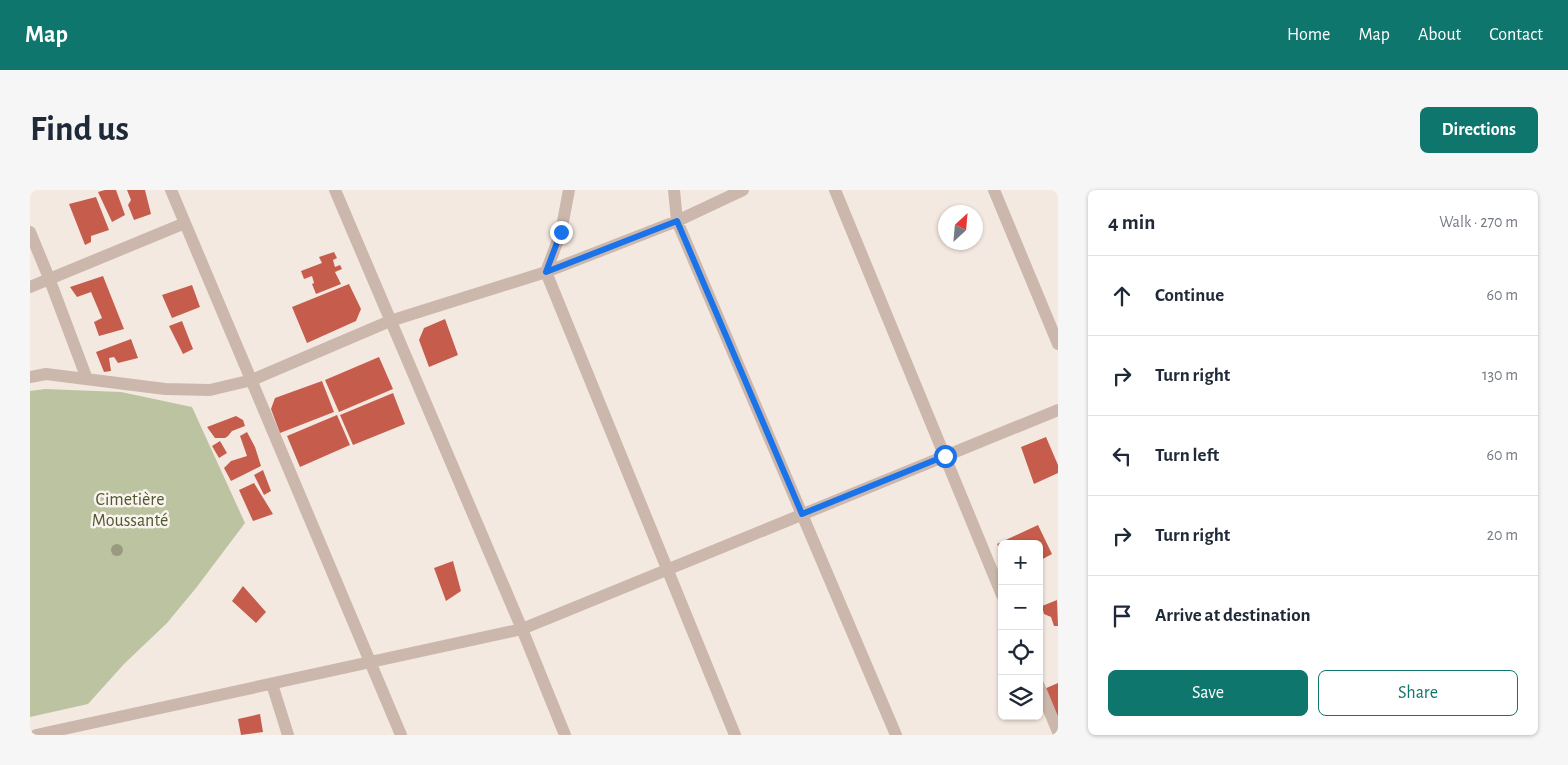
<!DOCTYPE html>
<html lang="en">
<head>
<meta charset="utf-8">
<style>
	body { margin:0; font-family:"Alegreya Sans",sans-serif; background:#f6f6f7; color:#1f2937 }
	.controls { position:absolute; right:15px; bottom:15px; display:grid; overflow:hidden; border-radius:8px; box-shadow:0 1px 4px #0004 }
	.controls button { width:45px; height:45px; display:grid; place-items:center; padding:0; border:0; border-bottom:1px solid #e0e1e3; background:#fff; color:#1f2937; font:25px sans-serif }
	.compass { position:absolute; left:908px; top:15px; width:45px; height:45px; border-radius:50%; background:#fff; box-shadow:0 1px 4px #0004; rotate:26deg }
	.stop { position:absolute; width:15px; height:15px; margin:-11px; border:4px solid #1a73e8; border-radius:50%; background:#fff }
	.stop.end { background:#1a73e8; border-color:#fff; box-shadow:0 1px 5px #0008 }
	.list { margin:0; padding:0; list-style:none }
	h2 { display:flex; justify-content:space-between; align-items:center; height:65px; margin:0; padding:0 20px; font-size:21px }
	h2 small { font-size:16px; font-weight:400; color:#747a83 }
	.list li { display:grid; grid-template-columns:32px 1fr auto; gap:15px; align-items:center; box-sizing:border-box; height:80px; padding:0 20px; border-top:1px solid #e0e1e3 }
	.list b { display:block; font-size:19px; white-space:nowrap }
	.list em { font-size:16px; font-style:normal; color:#747a83 }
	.actions { display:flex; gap:10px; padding:15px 20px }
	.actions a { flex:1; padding:11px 0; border:1px solid #0f766e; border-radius:8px; text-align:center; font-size:18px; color:#0f766e }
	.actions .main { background:#0f766e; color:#fff }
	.icon { flex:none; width:28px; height:28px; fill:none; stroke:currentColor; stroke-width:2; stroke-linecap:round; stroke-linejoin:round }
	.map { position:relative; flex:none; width:1028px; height:545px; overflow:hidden; border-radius:8px }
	header { display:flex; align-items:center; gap:30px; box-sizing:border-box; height:70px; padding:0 25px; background:#0f766e; color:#fff }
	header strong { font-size:24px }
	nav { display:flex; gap:28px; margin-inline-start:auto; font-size:18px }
	.intro { display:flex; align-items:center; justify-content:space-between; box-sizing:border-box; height:120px; padding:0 30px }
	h1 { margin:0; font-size:35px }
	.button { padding:12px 22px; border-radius:8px; background:#0f766e; color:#fff; font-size:18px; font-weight:700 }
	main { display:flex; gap:30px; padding:0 30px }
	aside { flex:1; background:#fff; border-radius:8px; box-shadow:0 1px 4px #0004 }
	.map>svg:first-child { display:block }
</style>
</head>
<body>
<header>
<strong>Map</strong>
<nav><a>Home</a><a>Map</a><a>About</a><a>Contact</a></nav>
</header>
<div class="intro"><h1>Find us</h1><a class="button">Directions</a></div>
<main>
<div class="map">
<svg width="1028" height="545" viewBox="0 0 1028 545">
	<rect width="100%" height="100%" fill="#f4e9e1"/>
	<path fill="#bbc3a0" d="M15 199 91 202 162 217 215 333 166 398 137 433 94 474 58 514 0 527V201Z"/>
	<path fill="#c65d4c" d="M75 0H86L95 25 82 32 68 2Z
		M97 0H115L121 24 104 30 98 15 101 10Z
		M66 7 79 40 61 46V52L55 55 39 14Z
		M304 62 307 68 303 70 305 77 310 75 312 79 305 82 311 94 286 104 282 94 284 93 282 86 274 89 271 81 292 73 289 67Z
		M73 86 94 139 69 146 64 132 72 128 61 102 47 107 40 97Z
		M319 94 331 119 326 131 277 153 262 117Z
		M162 95 170 117 142 128 132 105Z
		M415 129 428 165 399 177 389 150 394 138Z
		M152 131 163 159 153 164 139 136Z
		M101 149 108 168 88 173 84 167 79 168 81 181 74 182 66 162Z
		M349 167 363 199 309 222 295 190Z
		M292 191 304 222 250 243 241 219 245 208Z
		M363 203 375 234 323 255 310 225Z
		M307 225 320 255 270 277 257 246Z
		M206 226 213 230 215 236 202 241 198 246 195 248H185L177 237Z
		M217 242 225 257 231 276 201 291 194 278 201 271 217 266 210 246Z
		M1016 247 1028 275V283L1004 294 991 257Z
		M190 251 197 263 189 268 182 256Z
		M233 280 241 301 234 305 224 285Z
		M224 293 243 324 223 331 209 300Z
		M1008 335 1022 364 1009 371V354H972V363L967 354Z
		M423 371 431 401 416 411 404 378Z
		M213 396 236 422 226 433 202 411Z
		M1027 410 1028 436H1024L1021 427 1014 424 1012 416Z
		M1028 493V532L1014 499Z
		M230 524 233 542 211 545 208 529Z"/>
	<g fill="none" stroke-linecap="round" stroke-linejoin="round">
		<path stroke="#ccb7ac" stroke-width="12" d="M141 0 371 545
			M305 0 492 439 535 545
			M539 0 531 42 516 82 705 545
			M644 0 647 31 866 545
			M805 0 972 405
			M964 0 1028 154
			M0 42 19 88 57 189
			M0 97 155 33
			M0 187 16 184 135 199 180 200 222 190 360 131 516 82 647 31 713 0
			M242 494 258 545
			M1009 496 1028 542
			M6 545 492 439 1028 220"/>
	</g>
	<circle fill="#999a7f" cx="87" cy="360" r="6"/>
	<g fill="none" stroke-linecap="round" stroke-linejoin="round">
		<path stroke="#1a73e8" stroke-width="6" d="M531 42 516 82 647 31 772 324 915 266"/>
	</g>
	<g text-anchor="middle" stroke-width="5" stroke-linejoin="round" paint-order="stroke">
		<g font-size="18" fill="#4e592e" stroke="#fbf3ee">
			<text x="100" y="315">Cimetière<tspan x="100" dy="21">Moussanté</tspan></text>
		</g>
	</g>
</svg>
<div class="controls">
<button>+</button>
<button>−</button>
<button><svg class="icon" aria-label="locate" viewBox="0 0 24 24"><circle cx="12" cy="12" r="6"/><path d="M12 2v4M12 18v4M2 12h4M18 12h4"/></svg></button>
<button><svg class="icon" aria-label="layers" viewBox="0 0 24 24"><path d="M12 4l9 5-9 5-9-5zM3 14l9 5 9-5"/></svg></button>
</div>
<svg class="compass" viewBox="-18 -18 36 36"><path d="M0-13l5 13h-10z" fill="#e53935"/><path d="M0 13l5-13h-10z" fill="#747a83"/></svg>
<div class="stop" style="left:915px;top:266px"></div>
<div class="stop end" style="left:531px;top:42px"></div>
</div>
<aside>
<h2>4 min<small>Walk · 270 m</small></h2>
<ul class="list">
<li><svg class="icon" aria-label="ahead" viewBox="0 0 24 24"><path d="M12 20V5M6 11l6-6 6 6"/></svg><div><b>Continue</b></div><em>60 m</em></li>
<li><svg class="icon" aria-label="right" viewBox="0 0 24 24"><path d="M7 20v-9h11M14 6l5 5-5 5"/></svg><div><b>Turn right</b></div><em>130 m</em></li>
<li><svg class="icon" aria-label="left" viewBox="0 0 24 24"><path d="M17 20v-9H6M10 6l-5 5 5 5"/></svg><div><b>Turn left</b></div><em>60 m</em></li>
<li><svg class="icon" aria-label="right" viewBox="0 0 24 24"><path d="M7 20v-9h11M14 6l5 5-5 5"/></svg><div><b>Turn right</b></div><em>20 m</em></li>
<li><svg class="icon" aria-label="arrive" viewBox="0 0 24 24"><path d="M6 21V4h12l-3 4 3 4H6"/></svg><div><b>Arrive at destination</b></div></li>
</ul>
<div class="actions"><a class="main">Save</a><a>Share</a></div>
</aside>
</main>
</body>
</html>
